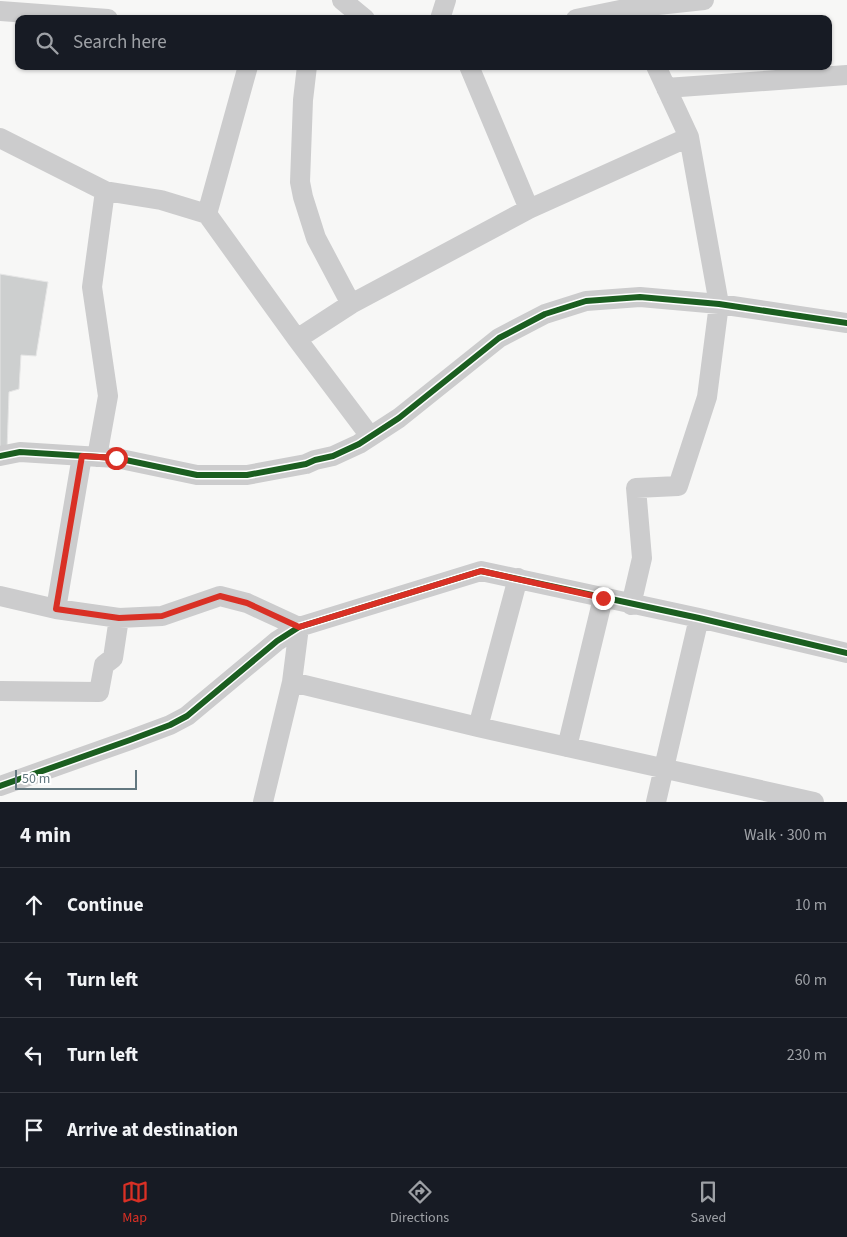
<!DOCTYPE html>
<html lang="en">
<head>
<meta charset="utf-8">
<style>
	body { margin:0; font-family:"Source Sans 3",sans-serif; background:#242831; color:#f1f3f6 }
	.scale { position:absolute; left:15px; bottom:12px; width:122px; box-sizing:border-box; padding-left:5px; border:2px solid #637880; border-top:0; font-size:14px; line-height:18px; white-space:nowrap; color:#637880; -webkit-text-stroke:4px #fff; paint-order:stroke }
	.stop { position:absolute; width:15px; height:15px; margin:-11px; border:4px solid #d93025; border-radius:50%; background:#fff }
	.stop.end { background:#d93025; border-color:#fff; box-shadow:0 1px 5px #0008 }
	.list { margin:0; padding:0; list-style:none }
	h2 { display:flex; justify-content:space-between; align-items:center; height:65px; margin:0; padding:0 20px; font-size:21px }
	h2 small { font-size:16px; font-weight:400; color:#9ea1a6 }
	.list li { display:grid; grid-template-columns:32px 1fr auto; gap:15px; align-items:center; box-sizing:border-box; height:75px; padding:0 20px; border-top:1px solid #363941 }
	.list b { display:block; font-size:19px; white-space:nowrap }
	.list em { font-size:16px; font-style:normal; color:#9ea1a6 }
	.icon { flex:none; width:28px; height:28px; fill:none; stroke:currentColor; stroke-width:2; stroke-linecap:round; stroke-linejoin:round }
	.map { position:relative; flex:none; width:847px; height:802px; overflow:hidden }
	.search { position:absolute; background:#171b24; box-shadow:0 1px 4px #0004; left:15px; right:15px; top:15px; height:55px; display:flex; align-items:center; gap:12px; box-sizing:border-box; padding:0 18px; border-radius:10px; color:#9ea1a6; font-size:19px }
	.sheet { height:365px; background:#171b24 }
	nav { display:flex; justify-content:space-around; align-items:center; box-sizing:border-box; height:70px; border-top:1px solid #363941; background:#171b24; font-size:14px; color:#9ea1a6 }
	nav a { display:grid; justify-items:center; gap:2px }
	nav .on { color:#d93025 }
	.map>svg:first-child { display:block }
</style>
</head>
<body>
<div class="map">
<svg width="847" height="802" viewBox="0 0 847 802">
	<rect width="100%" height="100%" fill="#f7f7f6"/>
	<path fill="#cdcfcf" stroke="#e6e6e6" d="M0 274 48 282 36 356 21 355 19 389 9 392 7 450 0 452Z"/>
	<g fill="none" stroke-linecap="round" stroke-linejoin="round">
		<path stroke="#cccccd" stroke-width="20" d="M342 0 365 19
			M0 11 108 19
			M440 19 446 0
			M576 19 630 8 704 0
			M307 66 303 100 300 182 303 197 316 238 351 304
			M469 66 529 209
			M666 88 847 75
			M0 138 105 191 161 200 207 214 297 339 370 436
			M207 214 248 66
			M297 339 351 304 529 209 689 137
			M0 456 20 452 116 458 197 475H247L306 464 315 460 333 456 359 444 399 418 499 338 545 314 586 301 640 297 719 304 847 323
			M97 457 108 396 92 287 105 191
			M0 596 56 609 119 618 162 616 220 596 247 603 299 627
			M631 605 642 558 636 488 678 486 707 397 719 304 689 137 656 66
			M56 609 82 456
			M292 682 478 727 814 802
			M0 691 99 692 104 665 113 658 119 618
			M478 727 518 578
			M567 747 603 598
			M0 786 130 740 170 725 187 716 277 641 299 627 481 571 699 618 847 653
			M263 802 292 682 299 627
			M656 802 699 618"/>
		<g stroke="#fff" stroke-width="9">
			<path id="cycleway" d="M0 456 20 452 116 458 197 475H247L306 464 315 460 333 456 359 444 399 418 499 338 545 314 586 301 640 297 719 304 847 323
				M0 786 130 740 170 725 187 716 277 641 299 627 481 571 699 618 847 653"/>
		</g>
		<use href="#cycleway" stroke="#1b5e20" stroke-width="6"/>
	</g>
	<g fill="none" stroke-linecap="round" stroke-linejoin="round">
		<path stroke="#d93025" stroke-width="6" d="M116 458 82 456 56 609 119 618 162 616 220 596 247 603 299 627 481 571 603 598"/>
	</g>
</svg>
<div class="scale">50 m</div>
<div class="stop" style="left:116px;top:458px"></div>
<div class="stop end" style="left:603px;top:598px"></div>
<div class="search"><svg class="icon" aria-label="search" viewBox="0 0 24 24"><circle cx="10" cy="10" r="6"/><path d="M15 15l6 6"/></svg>Search here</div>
</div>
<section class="sheet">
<h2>4 min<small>Walk · 300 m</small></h2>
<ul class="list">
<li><svg class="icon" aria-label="ahead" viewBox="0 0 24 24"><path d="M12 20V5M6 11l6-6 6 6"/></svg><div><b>Continue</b></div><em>10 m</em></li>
<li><svg class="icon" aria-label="left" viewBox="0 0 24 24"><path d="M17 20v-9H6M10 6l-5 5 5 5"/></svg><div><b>Turn left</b></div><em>60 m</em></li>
<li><svg class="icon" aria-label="left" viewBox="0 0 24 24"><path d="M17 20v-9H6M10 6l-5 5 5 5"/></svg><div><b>Turn left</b></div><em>230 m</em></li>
<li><svg class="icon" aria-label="arrive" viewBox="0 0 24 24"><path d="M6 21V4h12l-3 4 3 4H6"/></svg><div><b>Arrive at destination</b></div></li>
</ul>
</section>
<nav>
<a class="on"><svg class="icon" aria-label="map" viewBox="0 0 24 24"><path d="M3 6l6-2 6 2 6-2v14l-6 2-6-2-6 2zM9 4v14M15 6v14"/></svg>Map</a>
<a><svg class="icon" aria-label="directions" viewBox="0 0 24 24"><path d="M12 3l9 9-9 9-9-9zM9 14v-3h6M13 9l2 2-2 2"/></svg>Directions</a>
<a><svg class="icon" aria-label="saved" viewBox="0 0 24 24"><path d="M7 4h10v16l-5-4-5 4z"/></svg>Saved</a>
</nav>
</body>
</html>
